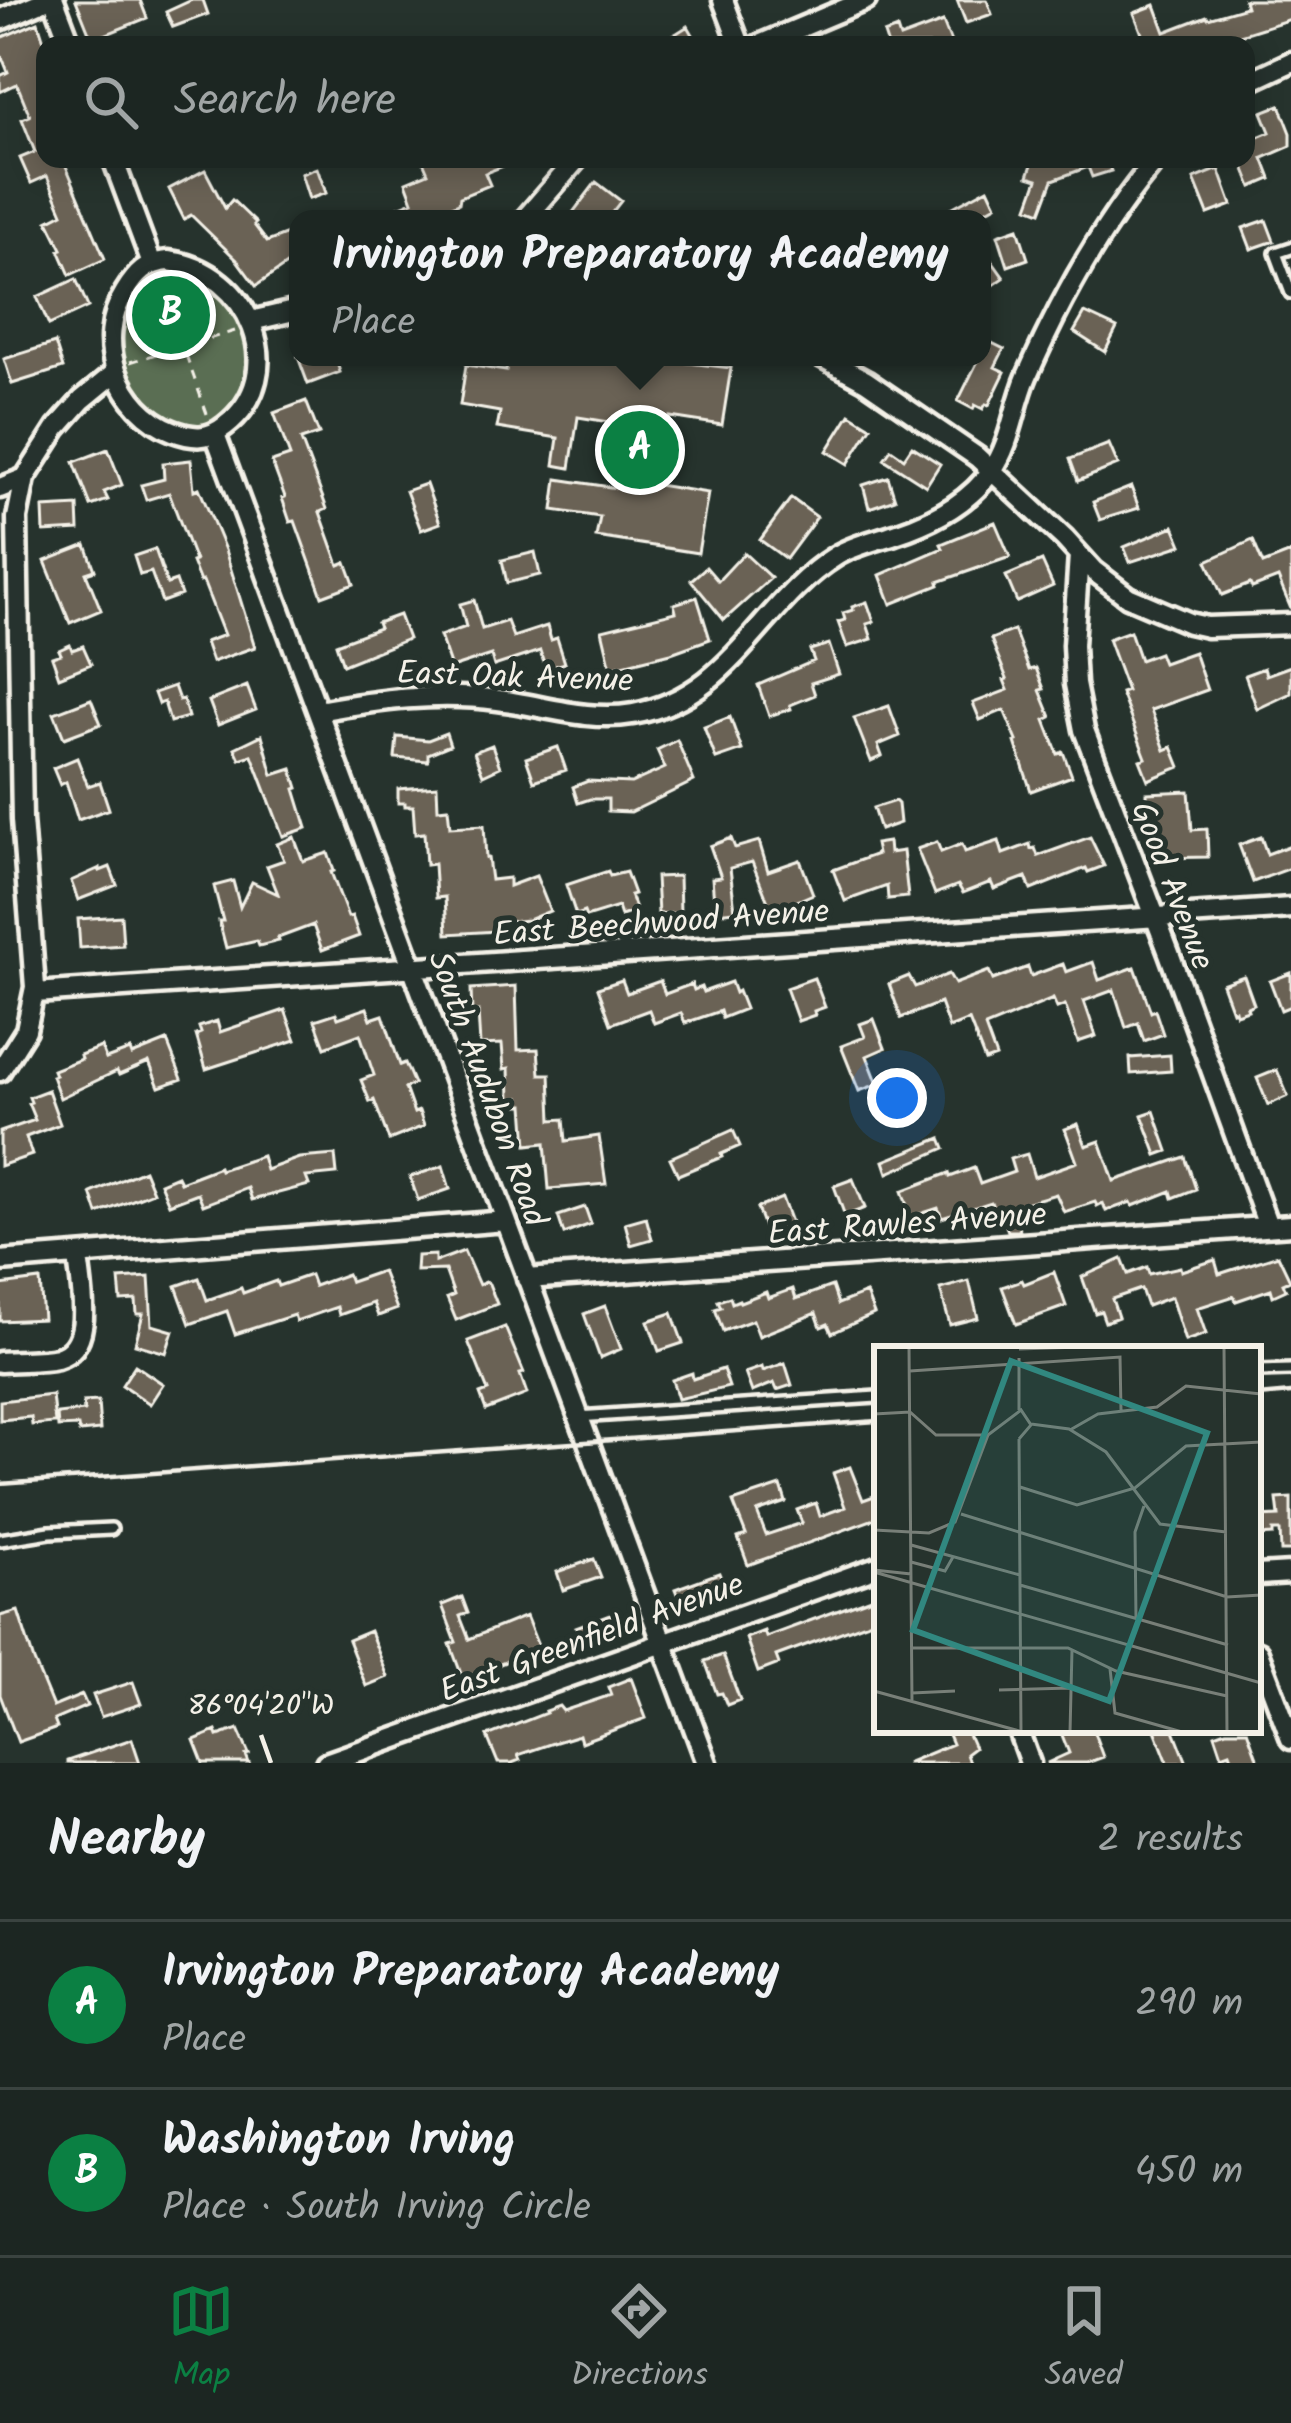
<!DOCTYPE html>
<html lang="en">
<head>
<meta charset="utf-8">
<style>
	body { margin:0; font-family:Kalam,sans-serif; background:#252e2a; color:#f1f3f6 }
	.you { position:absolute; left:897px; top:1098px; width:42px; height:42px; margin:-30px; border:9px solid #fff; border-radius:50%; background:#1a73e8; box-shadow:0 0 0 18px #1a73e833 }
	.badge { display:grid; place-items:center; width:78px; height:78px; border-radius:50%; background:#0b8043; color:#fff; font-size:39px; font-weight:700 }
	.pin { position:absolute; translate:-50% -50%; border:6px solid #fff; box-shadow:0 3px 12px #0006 }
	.popup { position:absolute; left:289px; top:210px; width:702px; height:156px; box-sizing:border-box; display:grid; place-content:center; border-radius:24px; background:#1c2622; filter:drop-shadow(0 3px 9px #0005); font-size:39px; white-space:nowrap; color:#a0a5a5 }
	.popup b { font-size:45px; color:#f1f3f6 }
	.popup::after { content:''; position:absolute; left:50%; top:100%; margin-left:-24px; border:24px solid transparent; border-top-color:#1c2622 }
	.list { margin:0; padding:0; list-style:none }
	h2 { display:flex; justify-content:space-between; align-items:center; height:156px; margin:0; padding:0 48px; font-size:51px }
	h2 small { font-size:39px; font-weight:400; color:#a0a5a5 }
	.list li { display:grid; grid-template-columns:78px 1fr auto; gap:36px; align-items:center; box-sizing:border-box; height:168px; padding:0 48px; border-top:3px solid #3a4340 }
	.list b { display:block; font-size:45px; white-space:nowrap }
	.list p { margin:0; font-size:39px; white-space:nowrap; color:#a0a5a5 }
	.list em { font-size:39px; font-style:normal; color:#a0a5a5 }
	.icon { flex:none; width:66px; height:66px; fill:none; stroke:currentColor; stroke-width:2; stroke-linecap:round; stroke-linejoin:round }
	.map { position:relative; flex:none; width:1291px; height:1763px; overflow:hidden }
	.search { position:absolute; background:#1c2622; box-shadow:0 6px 30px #0003; left:36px; right:36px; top:36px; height:132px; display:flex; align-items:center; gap:30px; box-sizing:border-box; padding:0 42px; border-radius:24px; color:#a0a5a5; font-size:45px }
	.sheet { height:492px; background:#1c2622 }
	nav { display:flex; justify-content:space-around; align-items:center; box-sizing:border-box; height:168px; border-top:3px solid #3a4340; background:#1c2622; font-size:33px; color:#a0a5a5 }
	nav a { display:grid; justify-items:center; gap:6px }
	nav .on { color:#0b8043 }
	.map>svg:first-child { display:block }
</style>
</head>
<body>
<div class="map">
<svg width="1291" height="1763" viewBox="0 0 1291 1763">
	<rect width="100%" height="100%" fill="#26332d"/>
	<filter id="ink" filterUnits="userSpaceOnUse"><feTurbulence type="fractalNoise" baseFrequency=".00833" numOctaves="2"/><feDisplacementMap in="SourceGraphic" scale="24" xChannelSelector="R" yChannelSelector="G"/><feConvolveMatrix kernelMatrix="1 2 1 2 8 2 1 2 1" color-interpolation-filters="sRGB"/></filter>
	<g filter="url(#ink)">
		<path fill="#5a6e52" stroke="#a7b09d" stroke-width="3" d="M171 271C223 282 256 329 245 382 241 397 235 412 222 421 183 448 134 402 123 365 112 327 128 273 171 271Z"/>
		<path fill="#6b6254" stroke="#f4f1e8" stroke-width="3" d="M76 0H140L147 18 92 40Z
			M192 0H203L208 14 173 27 166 12Z
			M957 0H987L992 14 966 23Z
			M1244 0H1291V19L1208 45H1133L1144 39 1134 13 1155 5 1165 32 1207 16 1208 18 1246 7Z
			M38 22 45 44V159H63L105 259 70 275 59 250 62 249 48 221 63 213 47 176 31 183 20 158 35 152 22 119 30 116 17 84 0 92V76L8 72 0 52V38Z
			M943 22 952 45H885L887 43 884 34 897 29 900 38Z
			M688 26 699 45H650L677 33Z
			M1280 105 1291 133V146L1263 158 1271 179 1252 187 1241 159H1246V142L1270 132 1262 112Z
			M422 159H519V160L485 173 490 185 460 197 459 203 438 212 440 216 432 219H370L413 201 406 182 428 173Z
			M1034 159H1106L1111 171 1092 177 1088 167 1053 180 1041 212 1028 207 1038 179 1028 176Z
			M317 168 326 193 309 199 301 174Z
			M1219 169 1232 205 1208 214 1194 179Z
			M205 170 225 208 232 200 256 223 254 225 267 242 298 230V257L256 286 237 260 191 215 184 219 169 189Z
			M596 182 621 201 607 219H568Z
			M988 188 996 205 971 219H957L951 208Z
			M1266 220 1274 241 1251 249 1243 228Z
			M1018 228 1028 259 1008 266 998 235Z
			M982 247 1004 278 988 289 982 280Z
			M76 279 88 307 49 325 37 297Z
			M1085 313 1117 328 1105 352 1074 332Z
			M986 340 1004 349 995 367 1005 372 989 405 986 404 983 409 975 405 973 409 958 401 978 361V357H982Z
			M55 343 63 368 12 384 4 359Z
			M298 357H335L340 372 308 384Z
			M508 357H638L731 368 722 425 670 417 668 430 660 428 651 484 708 493 698 553 596 537 600 517 553 510 557 479 617 488 628 425 578 417 570 468 554 465 558 438 497 428 500 412 460 405 466 365 506 371Z
			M306 401 319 434 301 440 327 509 320 512 339 565 346 562 354 584 322 596 295 521 290 522 282 498 285 497 272 462 290 456 274 413Z
			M850 414 871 427 848 464 827 451Z
			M1109 444 1118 465 1078 481 1070 459Z
			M912 446 940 464 926 486 884 459 891 449 904 458Z
			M108 449 122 485 104 492 108 500 91 506 74 462Z
			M191 460 194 490 199 488 225 550 255 647 212 662 205 642 224 635 203 581 200 582 192 562 195 561 169 493 146 500 141 485 164 479 163 463Z
			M888 477 895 499 869 508 863 485Z
			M426 484 440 523 421 530 406 491Z
			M1131 487 1139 508 1100 520 1093 502Z
			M791 498 817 517 786 559 760 540Z
			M78 506 79 530 44 532 43 508Z
			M995 522 1010 557 938 582 939 585 891 604 880 575 943 548 941 544Z
			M1174 526 1182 545 1130 562 1124 547Z
			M1253 540 1263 564 1291 553V609L1278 578 1252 588 1250 584 1222 595 1207 561Z
			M86 545 95 570 86 573 101 610 70 623 45 561Z
			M155 549 167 584 176 581 181 595 162 602 151 572 140 575 134 556Z
			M535 552 540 575 507 583 502 560Z
			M744 553 771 578 724 620 691 580 706 567 718 581Z
			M1042 561 1053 586 1017 602 1006 576Z
			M697 597 710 639 671 653 611 668 602 630 676 612 674 604Z
			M474 600 482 629 507 621 513 637 547 626 551 640 557 638 565 663 546 669 540 651 494 666 491 655 451 668 440 636 466 627 460 604Z
			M867 602 874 622 867 624 872 639 847 647 838 622 845 620 843 613 853 610 852 607Z
			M399 615 408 639 343 665 336 644 379 628 377 623Z
			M1014 630 1029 670 1036 668 1044 689 1040 690 1051 717 1045 720 1058 754 1063 752 1072 776 1031 791 1015 742 1017 741 1004 710 980 720 973 703 1008 690 1004 680 1007 679 991 639Z
			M1130 631 1140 660 1159 653 1163 663 1194 652 1207 690 1151 710 1165 750 1172 747 1180 767 1148 780 1140 760 1146 758 1121 693 1127 691 1108 639Z
			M829 644 839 674 811 683 815 695 790 705 791 709 769 716 758 685 814 661 810 650Z
			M70 645 72 650 83 646 91 664 59 677 52 657 61 654 59 650Z
			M1291 666V693L1257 709 1245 675 1264 668 1266 675Z
			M174 686 179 700 183 699 188 717 170 722 164 702 158 704 154 693Z
			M247 686 256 710 218 725 209 701Z
			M91 699 101 724 64 738 54 713Z
			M889 706 900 736 878 745 882 756 871 761 854 718Z
			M730 717 742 750 716 759 704 727Z
			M446 733 450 745 428 754V761L395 758 397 737 428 740Z
			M262 735 273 775 292 769 298 788 295 789 307 828 283 836 252 755 240 759 235 748Z
			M677 740 694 781 631 812 608 811V799H590L578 803 573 787 588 781 631 783 665 768 657 750Z
			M492 745 500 767 483 775 474 752Z
			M558 747 566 770 534 781 526 758Z
			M77 758 88 786 100 782 109 809 78 820 66 782 60 785 53 768Z
			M437 786 438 809 448 808 450 827 484 825 486 858H488L491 880 509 878V886L536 876 550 911 528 920 497 923V931L447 934 445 897 436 898 434 864 426 865 424 833 415 834 413 806H405V803H398V789Z
			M1189 791 1192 830 1207 829 1208 857 1159 858 1157 818H1148L1147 793Z
			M895 801 898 804 900 823 880 830 873 808Z
			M294 837 303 861 328 853 334 871 331 872 348 917 352 916 359 936 322 950 313 925 278 938 279 941 259 946 257 941 226 948 219 921H223L214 886 233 881 240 907 252 882 278 894 267 866 284 860 277 844Z
			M1090 837 1104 866 1088 872 1086 868 1031 890 1026 877 994 889 991 882 963 893 958 885 935 894 917 849 937 842 941 852 962 844 965 852 999 841 1003 854 1030 844 1031 849 1035 848 1038 856Z
			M1261 837 1267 854 1291 845V868L1253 882 1239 845Z
			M731 838 735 848 759 841 768 871 800 860 813 894 772 912 752 862 730 868 735 911 715 913 712 878 721 877 710 846Z
			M888 842 889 853 903 851 908 897 888 899 887 886 845 901 833 870 877 854 875 844Z
			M110 867 117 885 78 900 71 881 100 868V871Z
			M608 871 610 876 626 872 634 894 630 895 636 911 621 916 618 907 586 917 584 912 576 915 566 885Z
			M679 876 680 913 658 914 656 877Z
			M121 916 123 945 80 948 78 919Z
			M1093 962 1099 980 1135 967 1151 1012 1155 1010 1163 1034 1144 1041 1138 1023 1126 1028 1114 990 1084 1001 1096 1036 1078 1042 1065 1005 1057 1008 1053 999 985 1027 996 1057 985 1061 969 1020 949 1028 940 1003 901 1018 889 984 909 976 915 987 949 974 955 984 989 971 993 980 1028 967 1031 976 1063 964 1066 972Z
			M1291 973V1006L1281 1010 1270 981Z
			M1244 976 1254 1004 1247 1007 1248 1010 1236 1014 1235 1010 1232 1011 1222 984Z
			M814 978 825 1007 814 1011 815 1015 798 1021 786 988Z
			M622 980 627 993 660 981 665 994 692 984 694 990 701 987 703 992 731 982 735 993 738 991 745 1009 722 1018 720 1011 685 1023 681 1013 654 1023 649 1010 611 1024 598 988Z
			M516 986 518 1050 538 1049 540 1074H550L552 1120 564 1119 566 1141 599 1136 606 1184 549 1189 545 1143 527 1145 524 1105H519V1098L510 1099 509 1068 504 1069 502 1044 480 1045 478 1012 472 1013 471 989Z
			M367 1008 371 1019 383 1015 400 1065 405 1063 414 1084 405 1088 414 1113 419 1111 424 1126 389 1140 374 1100 370 1102 361 1080 374 1075 360 1034 325 1047 315 1020 336 1013 338 1018Z
			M285 1010 296 1040 206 1069 196 1035 201 1033 199 1027 217 1021 220 1032Z
			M874 1019 885 1048 867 1056 878 1084 859 1091 841 1046 865 1037 860 1024Z
			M167 1041 182 1079 159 1087 149 1062 119 1075 117 1071 60 1098 52 1076 55 1075 53 1070 81 1059 80 1055 101 1047 106 1059 130 1050 132 1055Z
			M1170 1055 1171 1071 1131 1074 1130 1058Z
			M1277 1070 1288 1096 1268 1105 1257 1078Z
			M48 1090 60 1124 26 1137 32 1155 0 1166V1132L35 1120 28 1103 31 1102 29 1097Z
			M1154 1111 1168 1151 1157 1155 1142 1115Z
			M1078 1124 1086 1146 1100 1141 1114 1181 1185 1157 1196 1189 1173 1198 1171 1191 1133 1206 1131 1202 1106 1211 1103 1203 1097 1206 1095 1202 1064 1212 1056 1194 1011 1207 1020 1231H1008L1000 1211 995 1212 991 1202 942 1218 938 1208 911 1217 902 1191 949 1173 950 1177 974 1168 980 1184 1014 1172 1010 1159 1027 1154 1034 1177 1077 1162 1065 1129Z
			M733 1130 740 1146 721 1154 722 1157 678 1175 670 1158Z
			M941 1138 945 1148 888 1173 884 1161Z
			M335 1155 337 1174 306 1177 309 1185 252 1200 248 1188 203 1205 198 1193 169 1204 160 1183 177 1176 180 1182 219 1167 220 1170 262 1156 266 1170 299 1158Z
			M443 1166 450 1189 418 1200 410 1177Z
			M144 1170 153 1192 98 1214 91 1193Z
			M853 1179 865 1208 845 1216 834 1186Z
			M782 1198 792 1225 767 1235 757 1208Z
			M585 1207 591 1224 564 1234 558 1216Z
			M646 1217 652 1239 631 1245 625 1223Z
			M464 1251 479 1285 486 1282 489 1284 497 1304 456 1320 447 1298 454 1295 445 1270 416 1271 417 1256 435 1255V1262Z
			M1278 1255 1290 1280 1283 1283 1286 1290 1273 1296 1271 1289 1236 1301 1234 1296 1197 1308 1206 1334 1185 1341 1171 1297 1147 1306 1141 1289 1112 1299 1118 1317 1105 1322 1101 1311 1095 1313 1082 1277 1122 1259 1128 1274 1147 1267 1149 1274 1180 1267 1181 1271 1215 1260 1219 1274Z
			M382 1271 397 1309 378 1316 373 1303 339 1315 337 1307 296 1321 294 1315 235 1334 227 1311 190 1324 176 1286 199 1278 207 1300 241 1288 243 1293 276 1281 278 1286 310 1275 314 1286 347 1274 350 1282Z
			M1054 1272 1066 1306 1016 1324 1002 1287 1022 1280 1024 1284Z
			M149 1277 152 1325 173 1331 166 1353 135 1344 143 1314H137L136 1300 121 1301 119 1279Z
			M40 1280 43 1319 0 1321V1285Z
			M969 1281 978 1318 950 1325 940 1289Z
			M832 1286 838 1304 866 1293 874 1314 832 1333 828 1324 821 1327 816 1313 759 1336 753 1320 723 1331 715 1309 721 1307 718 1301 730 1297 732 1303 739 1300 740 1302 766 1292 768 1298 793 1289 796 1299Z
			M605 1306 621 1349 600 1358 584 1314Z
			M672 1313 683 1343 659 1351 648 1321Z
			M505 1327 524 1373 520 1374 527 1394 486 1410 480 1394 488 1391 468 1341Z
			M785 1363 792 1385 777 1390 774 1383 752 1392 745 1373 762 1367 763 1371Z
			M135 1365 163 1384 150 1404 122 1385Z
			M723 1369 729 1387 678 1399 672 1380 692 1373 693 1379Z
			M52 1395 55 1423 32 1425 31 1417 0 1420V1401Z
			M98 1401 100 1430 79 1432 78 1426 58 1427 57 1414 84 1411 83 1402Z
			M850 1467 863 1500 877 1495V1518L748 1565 738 1538 746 1535 733 1502 781 1486 786 1502 757 1512 766 1535 802 1523 797 1510 816 1503 820 1516 845 1507 833 1473Z
			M1291 1498V1551H1281L1280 1531H1273V1535L1258 1536V1517L1279 1516 1277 1499Z
			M594 1559 601 1577 563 1590 557 1572Z
			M719 1573 726 1590 682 1606 675 1589Z
			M877 1596V1619L776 1656 779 1664 758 1672 746 1638 764 1631 766 1637Z
			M462 1597 468 1613 460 1616 469 1639 526 1616 540 1651 521 1659 520 1656 463 1679 450 1644 456 1642 442 1605Z
			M18 1611 34 1661 53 1707 82 1695 87 1706 54 1720 57 1728 18 1742 0 1695V1616Z
			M611 1614 618 1632 583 1645 576 1627Z
			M370 1631 388 1677 366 1686 348 1640Z
			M723 1655 740 1700 727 1705 722 1693 717 1694 705 1661Z
			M631 1678 646 1718 581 1742 579 1735 553 1743 518 1755 520 1760 512 1763H498L487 1736 546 1713 545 1711 559 1706 563 1711 611 1695 608 1687Z
			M133 1682 141 1704 101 1717 93 1695Z
			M238 1729 249 1754 246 1755 249 1763H203L194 1740 216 1731 218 1736Z
			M946 1730H966L974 1748 966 1754 969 1763H906L952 1744Z
			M1060 1730H1093L1103 1757 1087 1763H1047L1069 1753Z
			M1155 1730H1174L1187 1763H1168Z
			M1226 1730H1247L1259 1763H1234L1230 1752 1222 1755 1215 1734Z
			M132 1739 140 1763H67V1761Z"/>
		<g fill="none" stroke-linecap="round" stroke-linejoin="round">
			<g stroke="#f4f1e8" stroke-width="18">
				<path id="service" d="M1291 248 1276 253 1291 293
					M1258 1371 1291 1370
					M578 1417 877 1397
					M0 1540 50 1532 111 1529"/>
			</g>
			<g stroke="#f4f1e8" stroke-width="27">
				<path id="minor" d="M54 0 71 45
					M723 0 740 45
					M0 20 46 0
					M759 45 866 0
					M1246 83 1291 62
					M113 159 152 264
					M525 219 577 159
					M168 261C249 270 293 374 225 426 208 440 192 438 173 431 119 410 93 342 125 292 136 274 146 263 168 261Z
					M251 321 298 310
					M822 357 866 381 977 457 1065 539 1094 571 1128 597 1189 623 1207 627 1291 624
					M215 434 707 1763
					M0 488 25 478 57 428 82 400 116 372
					M1079 555 1073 645 1075 684 1084 730 1169 953 1268 1226
					M318 711C379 700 436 692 498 700 542 705 587 722 633 714 732 697 759 604 836 556 854 545 875 541 895 534 932 522 970 502 992 470 1011 444 1014 406 1027 376 1061 299 1102 224 1157 159
					M35 993 1291 908
					M0 1071 26 1030 35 987 22 820 17 518 25 478
					M0 1261 506 1221
					M527 1279 1291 1225
					M0 1362C18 1360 40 1362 57 1358 97 1347 80 1285 78 1255
					M1258 1575 1291 1573
					M1258 1652 1291 1739
					M1018 1730 1030 1763
					M326 1763 877 1567"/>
			</g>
			<path stroke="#f4f1e8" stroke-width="3" stroke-dasharray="9 9" stroke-linecap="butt" d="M158 279 179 338
				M173 347a9 9 0 1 1 18 0a9 9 0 1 1-18 0Z
				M192 344 235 331
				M186 355 207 414
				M130 362 173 349"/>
			<use href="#service" stroke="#26332d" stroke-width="9"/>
			<use href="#minor" stroke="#26332d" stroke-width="18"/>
			<path stroke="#f4f1e8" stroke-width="4.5" d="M1258 1396 1291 1393
				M0 1484 877 1421"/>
		</g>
	</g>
	<path fill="none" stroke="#f4f1e8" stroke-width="4.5" d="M261 1735 271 1763"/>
	<g text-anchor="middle" stroke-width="10" stroke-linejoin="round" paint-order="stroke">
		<g font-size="33" fill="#f4f1e8" stroke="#26332d">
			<text transform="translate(515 675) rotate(2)" y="12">East Oak Avenue</text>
			<text transform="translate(1174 885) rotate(69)" y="12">Good Avenue</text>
			<text transform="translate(661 921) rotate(-4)" y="12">East Beechwood Avenue</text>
			<text transform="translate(489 1088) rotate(70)" y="12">South Audubon Road</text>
			<text transform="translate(907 1222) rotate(-4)" y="12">East Rawles Avenue</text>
			<text transform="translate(591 1636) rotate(-20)" y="12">East Greenfield Avenue</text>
		</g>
	</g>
	<g transform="translate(874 1346)">
		<rect width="387" height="387" fill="#26332d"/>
		<path fill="none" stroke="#787f78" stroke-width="3" d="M35 1 38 356M350 1 353 386M145 3 206 1M145 12V64M36 25 246 11 247 64M0 68 36 66 62 89H114L147 64 157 79 145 93M157 78 195 83 232 106 286 178 352 186M196 84 224 68 283 61 312 40 387 48M145 93 147 386M146 141 203 159 261 142 312 100 387 96M87 168 353 251 387 249M0 184 55 187 81 176 114 89M37 199 146 229M37 216 71 225 79 211M0 224 37 228M0 226 387 337M146 239 354 299M262 272 261 186 270 160M38 302H194L242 325 353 350M236 323 241 367 308 386M125 344 196 342M0 345 149 386M38 347 81 345M196 386 198 304"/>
		<path fill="#318880" fill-opacity="0.15" stroke="#318880" stroke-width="6" d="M137 15 333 87 235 355 39 284Z"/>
		<rect width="387" height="387" fill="none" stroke="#f4f1e8" stroke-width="6"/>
	</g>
	<g font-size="30" text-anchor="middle" fill="#f4f1e8" stroke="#26332d" stroke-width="10" stroke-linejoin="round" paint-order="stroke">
		<text x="261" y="1715">86°04'20"W</text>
	</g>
</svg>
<div class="you"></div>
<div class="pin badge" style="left:640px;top:450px">A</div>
<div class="popup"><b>Irvington Preparatory Academy</b>Place</div>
<div class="pin badge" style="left:171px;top:315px">B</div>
<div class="search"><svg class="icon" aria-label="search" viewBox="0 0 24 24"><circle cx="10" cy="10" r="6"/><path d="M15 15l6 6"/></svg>Search here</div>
</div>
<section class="sheet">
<h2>Nearby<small>2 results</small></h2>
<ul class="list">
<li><span class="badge">A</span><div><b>Irvington Preparatory Academy</b><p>Place</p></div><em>290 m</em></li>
<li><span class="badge">B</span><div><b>Washington Irving</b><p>Place · South Irving Circle</p></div><em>450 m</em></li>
</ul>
</section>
<nav>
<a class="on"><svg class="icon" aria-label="map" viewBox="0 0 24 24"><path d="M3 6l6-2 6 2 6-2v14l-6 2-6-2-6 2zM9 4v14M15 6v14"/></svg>Map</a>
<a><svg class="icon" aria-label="directions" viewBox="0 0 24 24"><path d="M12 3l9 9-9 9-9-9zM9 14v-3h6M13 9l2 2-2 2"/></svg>Directions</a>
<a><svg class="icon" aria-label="saved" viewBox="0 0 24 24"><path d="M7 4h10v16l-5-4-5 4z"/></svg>Saved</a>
</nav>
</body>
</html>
